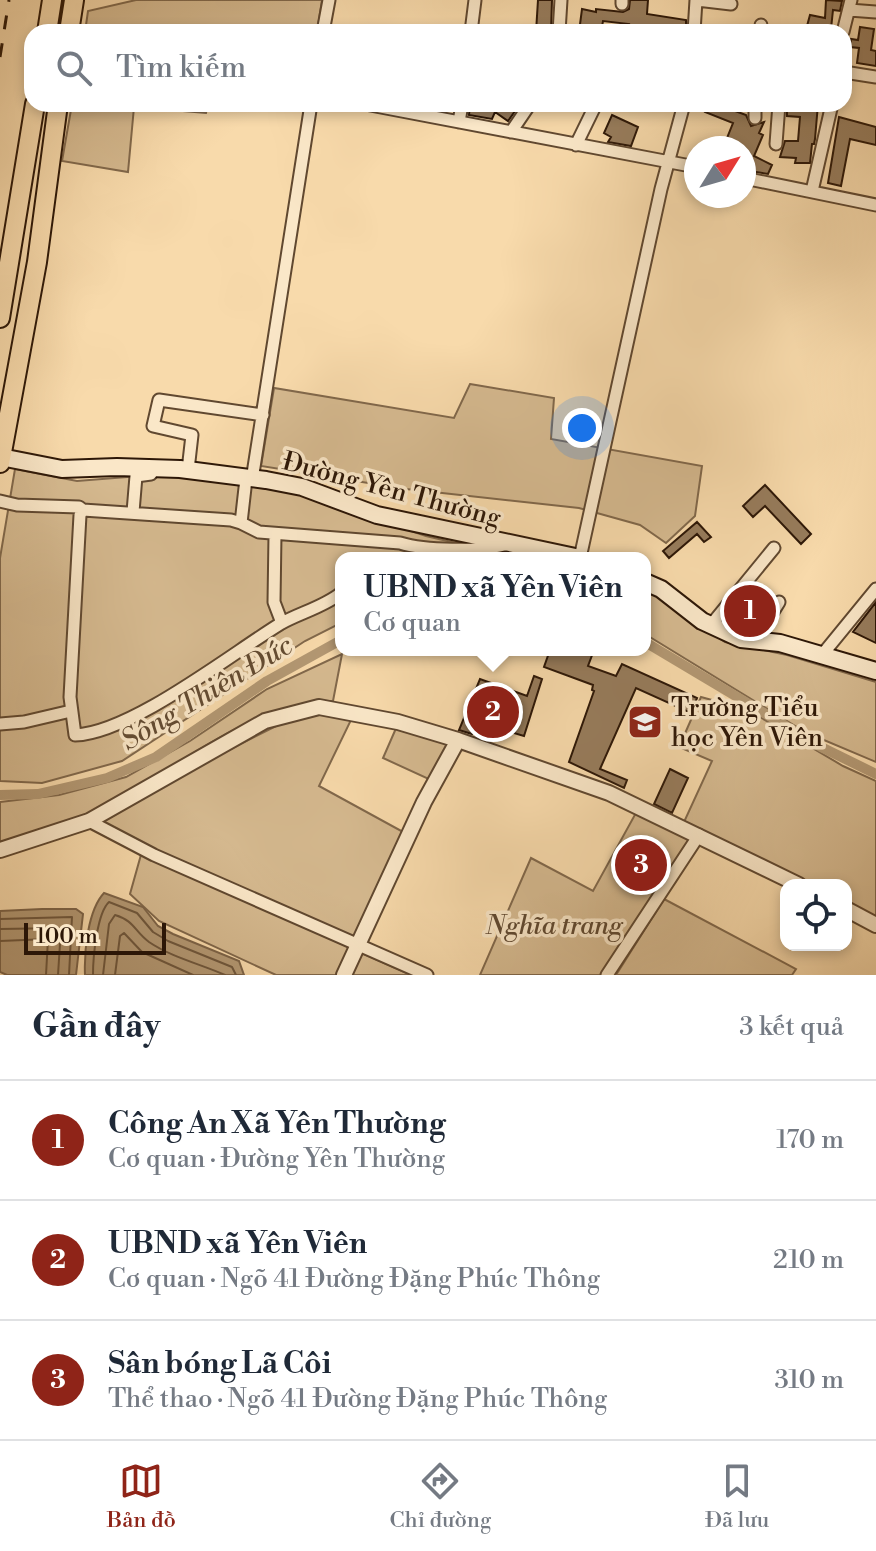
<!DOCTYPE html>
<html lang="vi">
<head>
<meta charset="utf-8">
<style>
	body { margin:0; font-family:"Libre Bodoni",serif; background:#f2f2f3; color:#1f2937 }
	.controls { position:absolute; right:24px; bottom:24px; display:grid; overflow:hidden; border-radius:16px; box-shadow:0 4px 12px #0003 }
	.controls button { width:72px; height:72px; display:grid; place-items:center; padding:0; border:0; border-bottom:2px solid #e0e1e3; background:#fff; color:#1f2937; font:40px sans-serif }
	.compass { position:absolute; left:684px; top:136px; width:72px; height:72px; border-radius:50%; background:#fff; box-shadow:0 4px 12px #0003; rotate:53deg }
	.scale { position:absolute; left:24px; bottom:20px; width:142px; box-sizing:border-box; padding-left:8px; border:4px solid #2d1707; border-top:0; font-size:22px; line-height:28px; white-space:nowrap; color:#2d1707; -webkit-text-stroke:6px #fae7c8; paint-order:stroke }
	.you { position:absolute; left:582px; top:428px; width:28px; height:28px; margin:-20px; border:6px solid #fff; border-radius:50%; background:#1a73e8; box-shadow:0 0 0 12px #1a73e833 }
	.badge { display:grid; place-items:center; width:52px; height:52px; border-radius:50%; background:#8f2418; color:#fff; font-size:26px; font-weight:700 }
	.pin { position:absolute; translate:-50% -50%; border:4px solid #fff; box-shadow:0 2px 8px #0006 }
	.popup { position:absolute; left:335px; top:552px; width:316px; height:104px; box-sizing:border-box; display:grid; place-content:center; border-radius:16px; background:#fff; filter:drop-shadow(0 2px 6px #0005); font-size:26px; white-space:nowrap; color:#747a83 }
	.popup b { font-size:30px; color:#1f2937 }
	.popup::after { content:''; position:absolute; left:50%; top:100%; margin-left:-16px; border:16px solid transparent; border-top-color:#fff }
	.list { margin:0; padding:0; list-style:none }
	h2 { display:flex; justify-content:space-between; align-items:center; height:104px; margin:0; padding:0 32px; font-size:34px }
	h2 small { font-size:26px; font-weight:400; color:#747a83 }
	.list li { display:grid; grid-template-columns:52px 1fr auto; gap:24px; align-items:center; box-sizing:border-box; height:120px; padding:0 32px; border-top:2px solid #e0e1e3 }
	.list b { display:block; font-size:30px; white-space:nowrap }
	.list p { margin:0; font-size:26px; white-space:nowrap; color:#747a83 }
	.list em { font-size:26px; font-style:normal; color:#747a83 }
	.icon { flex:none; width:44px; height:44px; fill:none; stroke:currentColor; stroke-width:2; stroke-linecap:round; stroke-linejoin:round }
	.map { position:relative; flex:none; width:876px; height:975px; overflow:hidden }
	.search { position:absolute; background:#fff; box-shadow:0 4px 12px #0003; left:24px; right:24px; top:24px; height:88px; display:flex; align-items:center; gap:20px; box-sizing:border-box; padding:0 28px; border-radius:24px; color:#747a83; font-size:30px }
	.sheet { height:464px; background:#fff }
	nav { display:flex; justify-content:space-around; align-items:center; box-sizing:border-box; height:112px; border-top:2px solid #e0e1e3; background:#fff; font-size:22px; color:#747a83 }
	nav a { display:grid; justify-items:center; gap:4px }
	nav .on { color:#8f2418 }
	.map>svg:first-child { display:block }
</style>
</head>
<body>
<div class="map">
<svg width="876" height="975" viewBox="0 0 876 975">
	<rect width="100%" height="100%" fill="#f8daab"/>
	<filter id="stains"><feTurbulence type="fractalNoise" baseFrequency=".0025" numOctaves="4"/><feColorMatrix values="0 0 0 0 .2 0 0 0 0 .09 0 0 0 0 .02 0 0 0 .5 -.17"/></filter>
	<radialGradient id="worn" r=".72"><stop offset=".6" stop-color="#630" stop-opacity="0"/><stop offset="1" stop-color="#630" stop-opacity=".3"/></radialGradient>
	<path fill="#d5b98f" stroke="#81684b" stroke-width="2" d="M136 0H322L317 32H85L88 11Z
		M72 104H208L206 113 134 107 128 172 62 161Z
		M470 384 554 398 551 439 702 466 695 516 666 543 640 525 579 508 406 489 261 466 274 388 454 418Z
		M15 469 77 481 165 474 296 492 426 536 520 558H341V623L305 641 122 761 42 783 0 781V558Z
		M645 588 725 642 787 655 876 682V762L805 732 645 634Z
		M342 654 333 701C251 700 165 778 92 813 64 827 30 835 0 846V802L59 795 126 777 190 741 267 689Z
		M701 697 748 710 843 766 876 781V917L846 902V885H812L684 822 712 761 679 747Z
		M322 713 351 720 319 786 405 833 355 938 277 904 274 914 411 975H276L159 921 130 894 144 844 101 823 211 759 278 725Z
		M397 726 456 741 433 781 383 758Z
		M637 811 690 838 641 917 600 975H480L531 858 593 891Z
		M664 899 796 969 792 975H616Z"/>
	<path fill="#b39873" stroke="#7d6448" stroke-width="2" d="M104 893 143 907 158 926 173 934 239 961 244 975H85C84 951 88 910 104 893Z
		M42 909H76L83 914 76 975H7L0 972V911Z"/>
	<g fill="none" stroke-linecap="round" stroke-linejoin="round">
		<path stroke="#70583d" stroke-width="2" d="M0 919 72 917 69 975
			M0 929 61 928 58 975
			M0 941 48 939 46 975
			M93 975C93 957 97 913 109 902L137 913 153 932 168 941 232 967 236 975
			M103 975 109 924 115 915C135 921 134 931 149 942 171 957 200 964 225 975
			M115 975 120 936 124 933 142 952 193 975"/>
		<path stroke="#b39873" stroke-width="10" d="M645 642 821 747 876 774
			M0 795 38 794 107 778 156 757 267 681 341 640"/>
	</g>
	<path fill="#977c5c" stroke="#2d1707" stroke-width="2" d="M538 0H552L551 32H536Z
		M630 0H648L647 14 686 20V29L670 27V32H627L629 24 603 21 601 32H579L582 9 596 12V9L623 12 629 9Z
		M826 0 842 1 840 11 833 10 831 29 807 26 810 15 825 18Z
		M860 27 874 29 871 50 876 51V66L857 63 859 48 850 47 851 39 858 40Z
		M483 104H520L508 121 495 112 492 119 469 115 470 105 484 108Z
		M708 104H731L730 109 746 115 751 126 764 122 759 133 763 135 754 156 772 165 768 174 744 170V148H723L733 123 705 112Z
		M801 104H818L815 139 814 144H812L810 163H795L796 158 780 157 785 141H798L800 117 787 116V106L800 107Z
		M612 115 638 127 631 146 608 142 611 137 604 133Z
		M839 117 876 127V145L850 139 841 186 828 183Z
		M765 485 811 534 801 544 765 506 753 517 743 506Z
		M697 522 711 537 704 542 697 534 669 558 663 551Z
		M876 602V643L853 632Z
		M550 650H594L588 666 616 676 622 664 697 698 691 713 636 688 600 769 627 780 624 788 569 762 594 691 592 690 593 685 544 667Z
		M534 676 542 679 524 736 507 731 516 708 486 697 472 734 459 730 480 679 527 696Z
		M670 769 688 778 672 813 654 804Z"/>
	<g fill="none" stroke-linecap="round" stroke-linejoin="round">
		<g stroke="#604830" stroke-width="15">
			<path id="minor" d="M697 0 731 4
				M622 4V0
				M849 10 876 12
				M761 25V32
				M323 32 329 0
				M471 32 475 0
				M559 32 561 0
				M694 32 696 0
				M843 32 851 0
				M844 72 876 77
				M365 104 696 167
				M755 118V104
				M459 122 462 104
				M511 132 530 104
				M776 144 779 104
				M576 145 596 104
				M744 178 876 205
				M812 191 832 104
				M188 470 192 435 153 426 159 400 263 415
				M246 479 241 523 259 532 400 543C426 551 478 551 505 545
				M252 480 311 104
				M0 501 17 505 79 507 83 510
				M133 512 136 476 151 474
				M241 523 231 520 83 510 80 515 70 697 75 735C131 733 231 654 280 624 299 613 324 607 341 593
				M275 535 274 602 282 623
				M580 558 661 189 684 104
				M711 625 774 548
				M755 641 779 602
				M822 655 876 589
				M0 724 24 722 71 711
				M89 821 154 855 427 975
				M607 975 699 835"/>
		</g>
		<g stroke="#604830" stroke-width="18">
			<path id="tertiary" d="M0 850 89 821 265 721 319 707 398 722 458 740 609 793 799 885
				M846 909 876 925
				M344 975 424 802 458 740"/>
		</g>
		<g stroke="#2d1707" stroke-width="20">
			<path id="secondary" d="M1 457 62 469 117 467 180 469 266 480 302 487 377 515 580 558
				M645 582 661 589 702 621 741 639 780 643 876 671"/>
		</g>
		<g stroke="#2d1707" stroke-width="22">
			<path id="primary" d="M47 32 52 0
				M69 32 74 0
				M0 318 35 104
				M0 463 37 262 58 104"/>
		</g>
		<use href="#minor" stroke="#fae7c8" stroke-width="11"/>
		<use href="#tertiary" stroke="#fae7c8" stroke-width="14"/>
		<use href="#secondary" stroke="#fae7c8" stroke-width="16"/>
		<use href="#primary" stroke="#f8daab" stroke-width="18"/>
		<path stroke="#2d1707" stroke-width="3" stroke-dasharray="14 14" stroke-linecap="butt" d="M0 57 9 0"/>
	</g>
	<defs>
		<g id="school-square" transform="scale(1.8)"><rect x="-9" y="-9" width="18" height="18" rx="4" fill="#8f2418" stroke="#fae7c8"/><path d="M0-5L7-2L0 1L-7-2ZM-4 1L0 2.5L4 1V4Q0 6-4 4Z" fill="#fff"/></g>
	</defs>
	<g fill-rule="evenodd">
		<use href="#school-square" x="645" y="722"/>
	</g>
	<g text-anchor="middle" stroke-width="7" stroke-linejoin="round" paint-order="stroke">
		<g font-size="26" fill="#2d1707" stroke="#fae7c8">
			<text transform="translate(392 489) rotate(15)" y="9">Đường Yên Thường</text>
		</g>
		<g font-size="26" fill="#2d1707" stroke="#fae7c8" text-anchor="start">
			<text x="671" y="716">Trường Tiểu<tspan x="671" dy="30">học Yên Viên</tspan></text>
		</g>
		<g font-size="26" font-style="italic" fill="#5f4830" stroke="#fae7c8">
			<text x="554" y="934">Nghĩa trang</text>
		</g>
		<g font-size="28" font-style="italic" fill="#634b32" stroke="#fae7c8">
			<text transform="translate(206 692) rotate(-31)" y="10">Sông Thiên Đức</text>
		</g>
	</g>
	<rect width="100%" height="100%" filter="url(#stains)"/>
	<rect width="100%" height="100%" fill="url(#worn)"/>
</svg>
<div class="controls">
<button><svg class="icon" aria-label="locate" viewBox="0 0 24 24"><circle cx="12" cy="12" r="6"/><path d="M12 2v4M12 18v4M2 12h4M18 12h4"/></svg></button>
</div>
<svg class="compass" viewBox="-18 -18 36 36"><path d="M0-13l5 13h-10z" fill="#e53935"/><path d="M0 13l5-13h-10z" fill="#747a83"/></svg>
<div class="scale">100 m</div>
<div class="you"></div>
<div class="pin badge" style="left:750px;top:611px">1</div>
<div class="pin badge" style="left:493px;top:712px">2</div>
<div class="popup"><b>UBND xã Yên Viên</b>Cơ quan</div>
<div class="pin badge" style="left:641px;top:865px">3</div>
<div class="search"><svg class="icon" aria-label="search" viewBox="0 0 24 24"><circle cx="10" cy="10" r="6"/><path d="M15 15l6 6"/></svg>Tìm kiếm</div>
</div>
<section class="sheet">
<h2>Gần đây<small>3 kết quả</small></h2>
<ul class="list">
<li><span class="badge">1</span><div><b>Công An Xã Yên Thường</b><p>Cơ quan · Đường Yên Thường</p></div><em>170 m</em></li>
<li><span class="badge">2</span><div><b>UBND xã Yên Viên</b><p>Cơ quan · Ngõ 41 Đường Đặng Phúc Thông</p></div><em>210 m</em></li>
<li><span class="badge">3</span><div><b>Sân bóng Lã Côi</b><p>Thể thao · Ngõ 41 Đường Đặng Phúc Thông</p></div><em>310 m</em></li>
</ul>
</section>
<nav>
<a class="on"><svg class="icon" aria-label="map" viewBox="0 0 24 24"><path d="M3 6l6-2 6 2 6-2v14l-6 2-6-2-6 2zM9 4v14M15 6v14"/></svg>Bản đồ</a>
<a><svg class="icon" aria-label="directions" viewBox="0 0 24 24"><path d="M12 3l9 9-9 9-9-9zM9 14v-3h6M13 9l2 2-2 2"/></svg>Chỉ đường</a>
<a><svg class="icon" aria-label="saved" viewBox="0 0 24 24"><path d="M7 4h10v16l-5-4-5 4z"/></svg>Đã lưu</a>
</nav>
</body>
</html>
